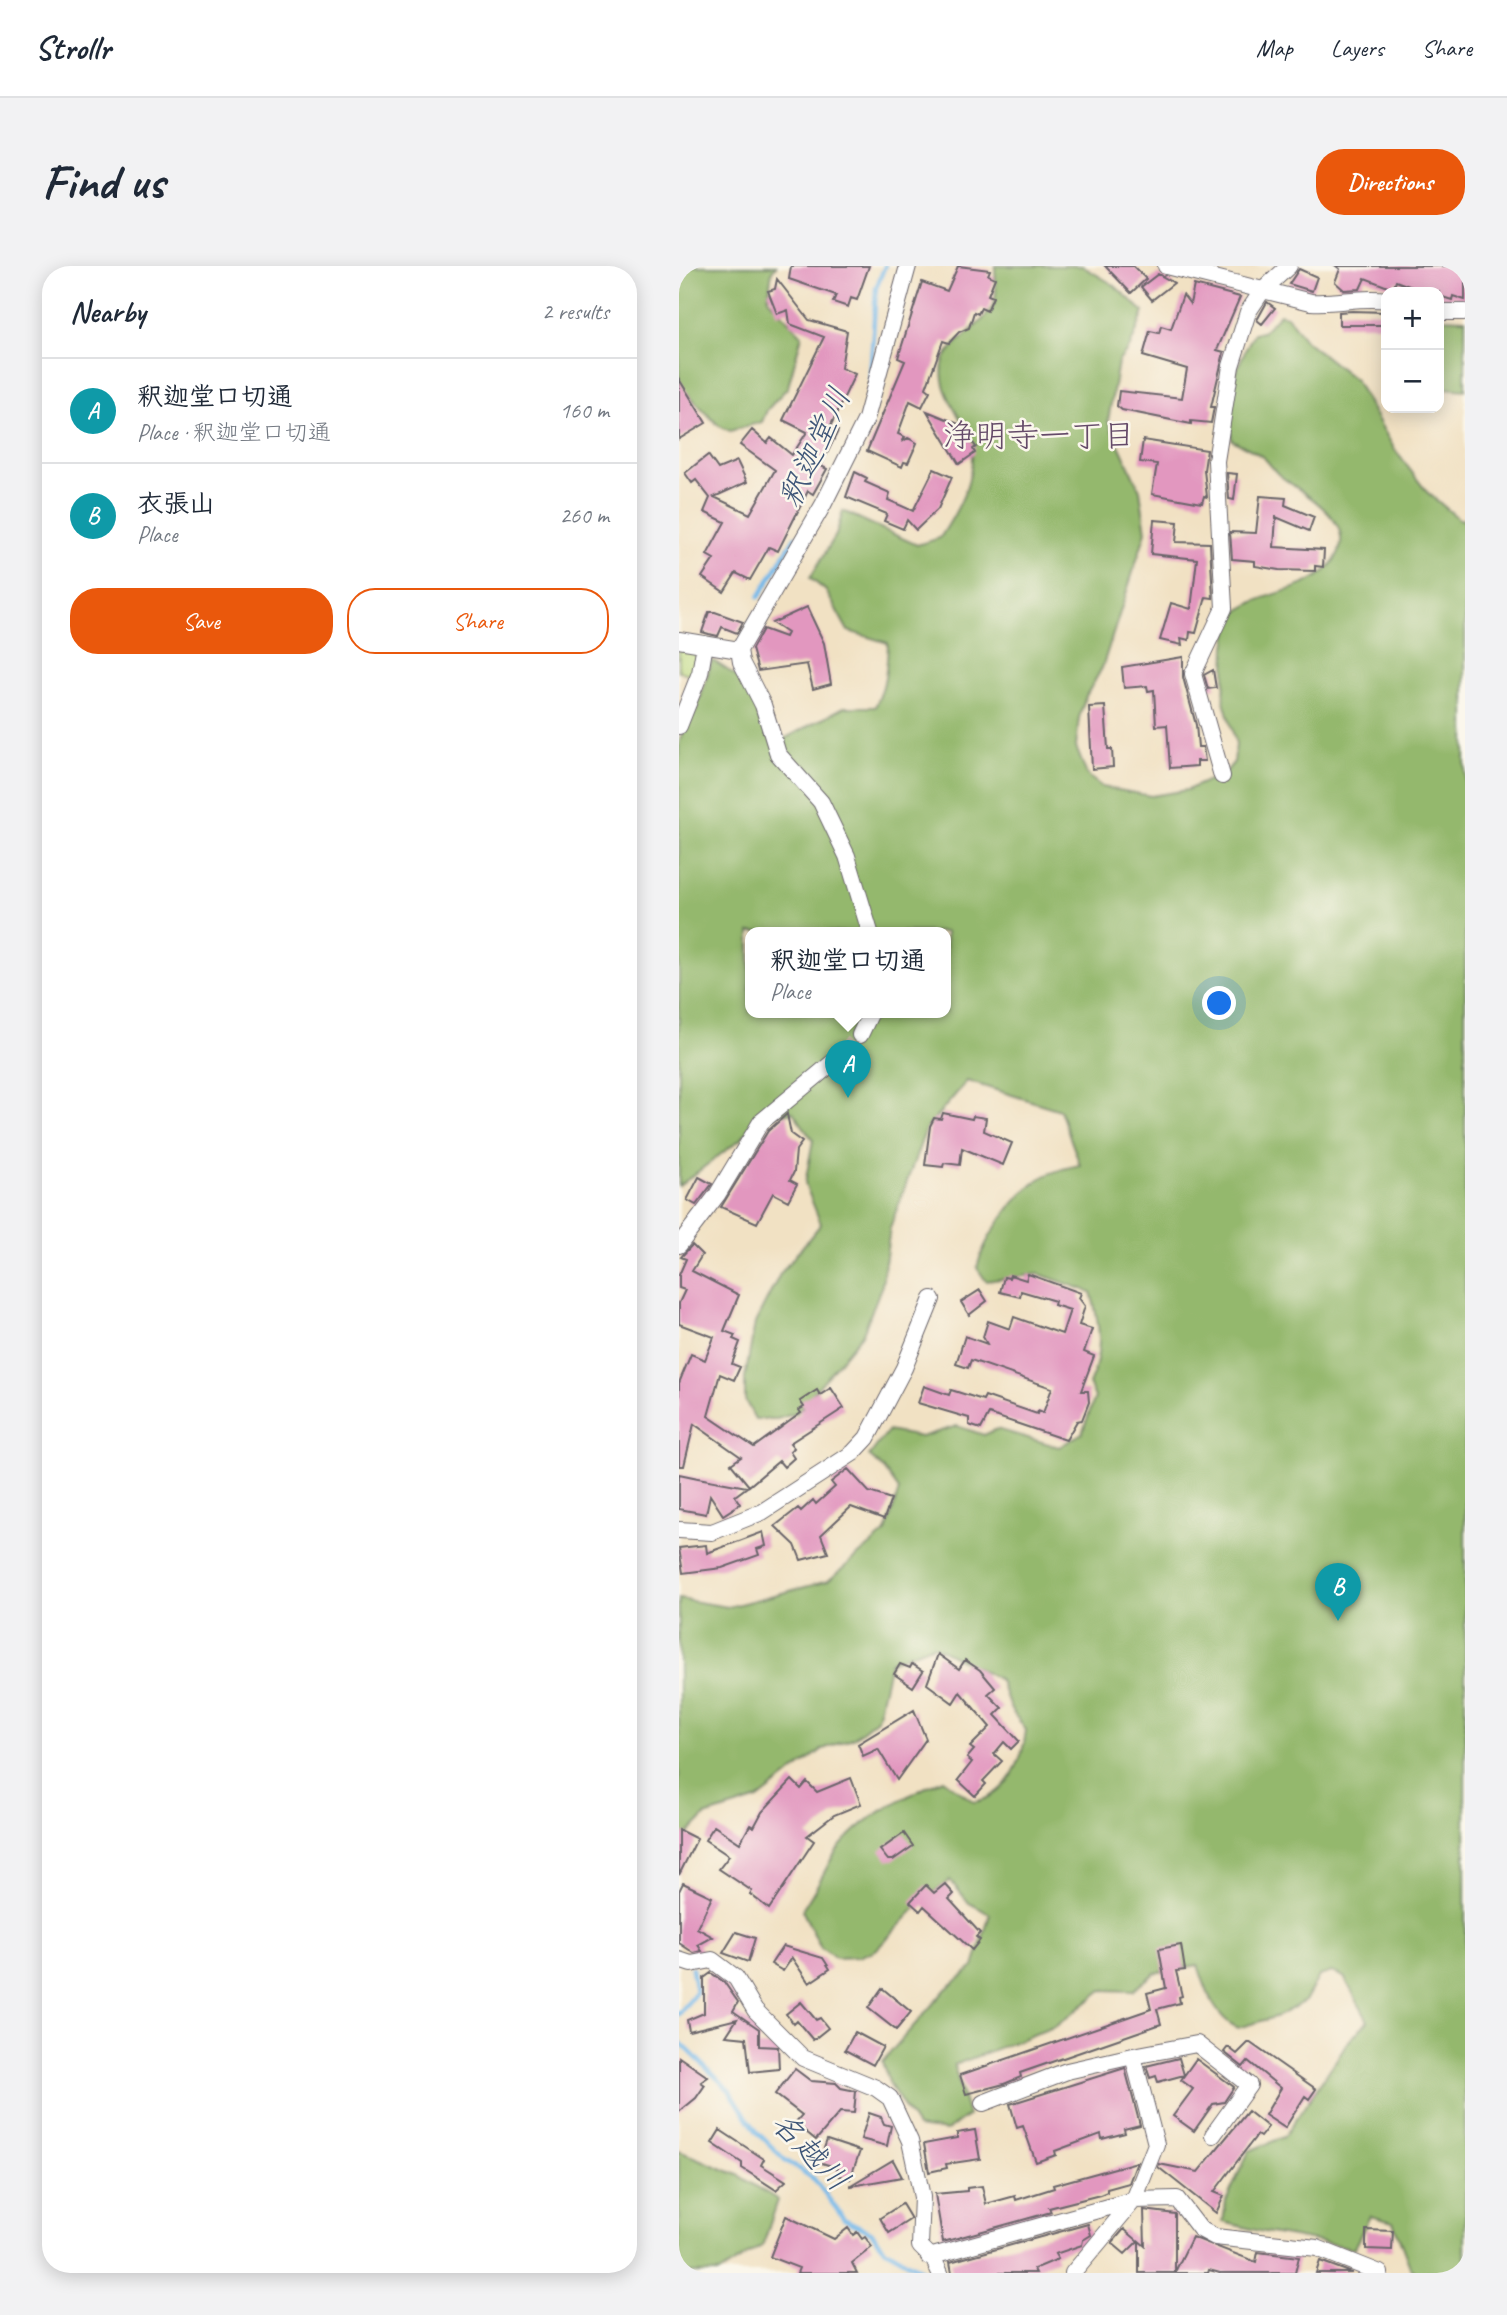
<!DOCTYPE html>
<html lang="en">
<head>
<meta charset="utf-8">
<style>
	body { margin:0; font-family:Caveat,"Klee One",sans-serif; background:#f2f2f3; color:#1f2937 }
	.controls { position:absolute; right:21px; top:21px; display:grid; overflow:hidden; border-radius:14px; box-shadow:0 4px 18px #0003 }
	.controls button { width:63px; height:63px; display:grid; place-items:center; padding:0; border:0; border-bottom:2px solid #e0e1e3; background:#fff; color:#1f2937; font:35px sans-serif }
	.you { position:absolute; left:541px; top:738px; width:24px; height:24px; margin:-18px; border:5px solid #fff; border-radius:50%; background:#1a73e8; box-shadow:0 0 0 10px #1a73e833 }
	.badge { display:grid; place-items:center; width:46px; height:46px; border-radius:50%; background:#ea580c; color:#fff; font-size:23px; font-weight:700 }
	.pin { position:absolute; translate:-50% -58px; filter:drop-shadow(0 2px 4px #0008) }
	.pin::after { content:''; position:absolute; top:37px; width:24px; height:21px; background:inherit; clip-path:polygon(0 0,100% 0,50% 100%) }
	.popup { position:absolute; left:66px; top:661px; width:206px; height:91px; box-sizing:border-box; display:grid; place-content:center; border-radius:14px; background:#fff; filter:drop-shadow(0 2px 5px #0005); font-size:23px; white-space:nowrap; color:#747a83 }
	.popup b { font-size:26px; color:#1f2937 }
	.popup::after { content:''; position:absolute; left:50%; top:100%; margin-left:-14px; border:14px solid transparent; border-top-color:#fff }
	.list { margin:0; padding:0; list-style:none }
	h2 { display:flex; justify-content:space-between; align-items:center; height:91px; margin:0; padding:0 28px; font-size:30px }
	h2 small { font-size:23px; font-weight:400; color:#747a83 }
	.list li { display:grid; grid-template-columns:46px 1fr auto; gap:21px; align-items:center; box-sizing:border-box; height:105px; padding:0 28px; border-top:2px solid #e0e1e3 }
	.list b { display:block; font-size:26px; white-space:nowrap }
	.list p { margin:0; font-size:23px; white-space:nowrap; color:#747a83 }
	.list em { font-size:23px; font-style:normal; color:#747a83 }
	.actions { display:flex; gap:14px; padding:21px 28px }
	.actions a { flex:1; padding:16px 0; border:2px solid #ea580c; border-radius:28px; text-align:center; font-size:24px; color:#ea580c }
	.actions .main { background:#ea580c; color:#fff }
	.map { position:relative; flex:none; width:786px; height:2007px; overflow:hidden; border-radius:28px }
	header { display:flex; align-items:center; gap:42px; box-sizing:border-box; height:98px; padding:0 35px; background:#fff; border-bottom:2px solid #e0e1e3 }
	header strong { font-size:33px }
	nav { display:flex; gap:38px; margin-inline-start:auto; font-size:24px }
	.intro { display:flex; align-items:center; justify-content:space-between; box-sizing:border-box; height:168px; padding:0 42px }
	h1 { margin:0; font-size:49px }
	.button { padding:18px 32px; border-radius:28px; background:#ea580c; color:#fff; font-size:24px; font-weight:700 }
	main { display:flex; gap:42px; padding:0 42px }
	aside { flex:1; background:#fff; border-radius:28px; box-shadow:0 4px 18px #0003 }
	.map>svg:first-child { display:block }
</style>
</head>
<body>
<header>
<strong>Strollr</strong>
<nav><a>Map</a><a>Layers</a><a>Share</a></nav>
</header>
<div class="intro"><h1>Find us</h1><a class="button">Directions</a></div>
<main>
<aside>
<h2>Nearby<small>2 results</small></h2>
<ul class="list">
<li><span class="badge" style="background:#0f9aa8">A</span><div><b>釈迦堂口切通</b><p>Place · 釈迦堂口切通</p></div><em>160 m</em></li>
<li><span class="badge" style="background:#0f9aa8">B</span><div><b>衣張山</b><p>Place</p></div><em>260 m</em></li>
</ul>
<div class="actions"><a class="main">Save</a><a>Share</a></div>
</aside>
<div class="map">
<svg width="786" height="2007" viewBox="0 0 786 2007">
	<rect width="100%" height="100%" fill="#fbf7ec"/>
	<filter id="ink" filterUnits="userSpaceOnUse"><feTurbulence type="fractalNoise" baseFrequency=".0143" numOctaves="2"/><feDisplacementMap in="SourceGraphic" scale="14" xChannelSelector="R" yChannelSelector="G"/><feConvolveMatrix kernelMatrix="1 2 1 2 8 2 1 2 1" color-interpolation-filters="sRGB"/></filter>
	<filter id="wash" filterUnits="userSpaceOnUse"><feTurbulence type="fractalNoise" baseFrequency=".00686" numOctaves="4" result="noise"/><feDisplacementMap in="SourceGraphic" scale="28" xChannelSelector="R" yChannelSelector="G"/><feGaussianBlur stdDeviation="1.57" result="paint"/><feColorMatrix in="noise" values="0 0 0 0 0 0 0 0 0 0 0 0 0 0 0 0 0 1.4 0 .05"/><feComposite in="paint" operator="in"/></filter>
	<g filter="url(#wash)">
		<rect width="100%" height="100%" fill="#f1e1c3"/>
		<path fill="#bbd87e" stroke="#6e7d5c" stroke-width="2" d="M0 381 19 385 15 410 0 405Z"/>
		<path fill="#94b86d" stroke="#5b6d54" stroke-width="2" fill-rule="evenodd" d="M0 0H97L93 5 89 33 123 69 109 121 88 144 83 156 51 165 40 160 0 119Z
			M316 0H403L435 19 465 46 451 81 439 96 429 155 461 224 467 266 423 402 407 430 400 452 397 481 408 509 423 521 472 530 508 524 546 507 555 496 557 478 545 435 547 381 552 350C559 345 567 340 575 336 599 325 630 322 649 302 689 260 628 231 600 209 595 205 591 198 586 193 577 185 564 180 553 174 546 128 554 107 575 67L583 66 601 48 608 50 627 75 676 114 716 184 748 226 780 253 786 254V2007H737L731 2001 714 1956 691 1950 675 1982 580 1965 544 1956 547 1935 570 1885 605 1871 670 1775 689 1755 665 1711 653 1706 640 1710 626 1735 599 1750 559 1762C534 1750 527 1723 519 1699L476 1707 453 1725 423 1724 377 1760 275 1799 289 1850 267 1865 238 1861 211 1819 203 1796 267 1723 295 1701 311 1648 290 1637 271 1614 235 1644 197 1684 179 1691 157 1692 142 1682 123 1644C135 1627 143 1610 153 1592 177 1553 224 1532 264 1513L295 1536C329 1530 344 1495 347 1464L332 1444 321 1414 254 1379 211 1396 198 1453 174 1472 144 1483 79 1533 26 1550 0 1577V1333L49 1341 149 1315 207 1266 220 1224 205 1203 190 1190 209 1165 242 1171 278 1160 305 1169 318 1163 380 1181 403 1167 416 1131 410 1118C425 1086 421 1059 412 1026L360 1008 307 1015 298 1002C305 971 335 932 360 913 373 905 387 902 401 899L381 844 288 815 247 863 211 962 203 1019 184 1067 118 1147 98 1153H76L66 1134V1112L76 1057 101 1008 142 958 126 918 134 874 114 846 78 853 63 872 0 920V478L5 462 18 443 33 394C59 410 83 425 82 459L105 473 165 441H196C207 420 208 400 209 377L169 365 147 325 131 312 157 269 164 245 238 279 261 272C278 246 295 216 293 183 291 156 258 131 264 98 268 77 307 59 315 37 319 28 316 10 316 0ZM71 666H267V746H71Z
			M760 52 786 53V124L765 122 760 110 763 88 760 87Z
			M0 1885 59 1909 99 1934 84 1979 40 2007H0Z"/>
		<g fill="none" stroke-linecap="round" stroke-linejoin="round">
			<path stroke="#72b7e9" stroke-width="4.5" d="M191 113 197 22 206 0
				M80 331 116 271
				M0 1748 17 1726 13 1703
				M0 1775 50 1824 78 1866 106 1894 135 1913 165 1953 192 1966 207 1984 248 2007"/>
		</g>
		<g id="blocks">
			<path fill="#e297bf" d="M112 0H190L178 34 172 32 169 41 154 36 157 29 110 13Z
				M279 0 311 4 309 9 316 12 309 29 314 31 308 45 302 42 299 48 295 46 290 62 280 66 270 77 264 75 247 122 251 125 243 141 231 135 219 168 226 171 223 176 229 172 238 177 229 197 225 196 223 201 188 185 226 95 219 92 243 16 268 25Z
				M426 0H454L467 13 452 27Z
				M657 0H786V34L774 30 773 34 760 30V26H746L717 15 714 23 686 12 681 23 665 24 656 16 661 3Z
				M620 3 638 11 633 25 610 18Z
				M479 8 495 17 473 34 462 21Z
				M98 13 130 54 168 65 162 102 176 108 151 161 159 165 142 200 148 203 134 228 129 225 99 285 90 281 71 314 57 307 45 326 23 311 35 293 28 289 46 256 25 246 31 232 17 214 13 217 6 207 29 189 39 203 58 195 68 216 35 231 71 248 96 204 61 179 73 164 88 177 92 172 113 189 128 166 104 154 145 71 111 58 109 44 98 48 89 25 96 23Z
				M515 19 561 31 538 84 545 86 532 141H535L532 157 512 155V158L443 144 438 140 440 125 503 132 508 103 464 90 471 65 480 67 482 60 492 63 504 29 511 38Z
				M588 36 596 42 583 58 578 54Z
				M673 45 707 46 706 59H660V46Z
				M0 113 27 157 0 173Z
				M248 145 280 158 297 181 294 183 296 187 280 198Z
				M464 174 528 184 525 204 528 231 525 230 523 237 473 228 478 198 461 196Z
				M255 203 273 211 259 243 237 264 228 254 224 263 205 255 208 248 167 231 176 206 188 212 186 216 211 227 209 234 234 245Z
				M548 207 558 208 555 234 550 233Z
				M581 230 607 232 606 239 635 251 630 265 597 251 595 281 645 284 644 301 636 300V305L600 304 576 300V295L553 293 551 266 577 267Z
				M475 254 499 256 497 276 531 277 534 332 527 331 517 367 511 366 510 374 502 372 503 379 481 374 492 337 512 343 518 293 472 288Z
				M128 341 145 377 152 418 134 423 128 398 79 405 73 383 84 363 106 371 108 367 93 357Z
				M30 346H36L64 356 58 367 43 361 39 370 30 368 23 366Z
				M504 391V411L517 459 519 481H524L526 495H518V500L491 502 488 459 477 460 475 424 469 425 468 420 445 422 443 401Z
				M534 404 537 422 529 423 525 409Z
				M426 440 429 483H433L434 501 413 503 410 441Z
				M264 847 293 853 294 850 307 852 305 865 333 877 324 899 283 882 281 899 265 897 264 901 246 899 251 860 255 852 262 853Z
				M108 848 112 868 123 876 117 884 115 906 111 914 118 918 109 935 94 927 78 957 42 941 89 865Z
				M20 911 33 918 17 939 8 934Z
				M13 979 23 989 13 1005 60 1029 45 1065 56 1069 54 1073 61 1076 53 1098 61 1101 55 1114 41 1108 29 1150 75 1181 122 1147 120 1144 125 1141 121 1135 138 1124 141 1129 152 1122 165 1142 111 1177 115 1182 111 1186 115 1192 105 1201 100 1195 70 1220 52 1198 62 1191 15 1158 5 1200H0V1117L12 1088 26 1094 35 1071 0 1058V1037L6 1024 0 1022V1009L7 993 2 991Z
				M349 1008 402 1027 400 1032 406 1040 400 1059 413 1063 405 1086 415 1090 402 1125H409L410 1136 403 1154 398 1155 387 1174 310 1148 302 1163 290 1159V1152L239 1137 245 1120 270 1129 272 1124 304 1134 306 1130 358 1148 359 1145 364 1147 373 1122 292 1094 289 1102 277 1098 286 1070 308 1078 304 1071 309 1055 331 1063 335 1051 383 1068 391 1044 375 1039 376 1035 342 1025 341 1031 321 1026 325 1011 330 1012 331 1009 347 1014Z
				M301 1024 308 1035 290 1049 282 1036Z
				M169 1203 190 1226 212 1233 205 1253 172 1241 142 1269 149 1287 122 1294 116 1279 96 1260 119 1242 122 1245 134 1234 137 1238 156 1221 152 1216Z
				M0 1208 19 1212 68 1221 56 1230 61 1238 44 1249 31 1229 27 1248 0 1243Z
				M84 1266 87 1280 78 1283 80 1289 43 1302 4 1307 0 1282 27 1279 28 1287Z
				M259 1388 280 1403 286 1394 301 1404 316 1422 309 1428 323 1442 316 1449 340 1475 332 1483 325 1476 315 1488 323 1495 304 1515 307 1518 296 1530 279 1514 293 1496 288 1492 295 1484 291 1481 311 1461 281 1426 274 1437 248 1418Z
				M221 1398 231 1402 233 1398 244 1405 234 1421 215 1408Z
				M235 1444 247 1473 218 1514 199 1483 184 1490 179 1478Z
				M172 1512 182 1538 155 1549 128 1570 135 1575 90 1643 71 1628 73 1625 40 1603 50 1590 26 1574 35 1560 61 1577 71 1559 75 1561 83 1546 113 1514 122 1523 128 1516 138 1526Z
				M0 1564 18 1573 0 1609Z
				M225 1567 234 1580 214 1594H209L201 1584Z
				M4 1617 33 1631 18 1662 34 1671 19 1679 23 1685 15 1687 0 1677V1625Z
				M266 1618 275 1628 270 1633 301 1667 297 1671 301 1674 293 1684 245 1640 241 1645 231 1636 247 1619 255 1627Z
				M57 1666 76 1672 69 1696 44 1687Z
				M502 1679 506 1704 497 1705 503 1730 500 1731 501 1737 478 1743 482 1758 341 1807 342 1811 325 1818 287 1828 281 1809 472 1743 468 1727 487 1722 480 1683Z
				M104 1680 144 1692 151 1703 130 1717 113 1692 104 1705 92 1698Z
				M32 1707 45 1716 59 1736 54 1745 80 1763V1780L99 1781 100 1803 71 1806 67 1772 47 1770 58 1753 10 1765 8 1754 25 1747V1712Z
				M203 1722 232 1746 217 1764 189 1742Z
				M122 1736 137 1754 141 1752 149 1762 134 1774 118 1755 115 1758 107 1748Z
				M176 1766 204 1781 194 1799 166 1784Z
				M570 1776 637 1823 630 1833 626 1830 606 1862 586 1849 602 1822 569 1795 564 1801 545 1786 549 1781 558 1788Z
				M0 1791 29 1811 22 1816 26 1819 17 1832 0 1846Z
				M500 1792 505 1809 479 1816 477 1810 471 1812 467 1800Z
				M517 1793 555 1821 545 1836 534 1838 515 1865 494 1850 514 1823 502 1814Z
				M446 1802 461 1859 445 1863 446 1867 423 1873 422 1868 376 1885 377 1889 357 1896 344 1860 338 1862 331 1838Z
				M116 1803 132 1815 157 1817 162 1822 177 1825 175 1847 161 1846 137 1874 116 1857 123 1849 96 1828Z
				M569 1845 589 1861 581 1871 578 1869 535 1926 545 1930 537 1947 479 1901 480 1898 519 1906Z
				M190 1847 202 1851 205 1858 212 1860 208 1880 182 1873Z
				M41 1864 85 1893 82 1899 107 1915 97 1924 63 1902V1897L33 1877Z
				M296 1864 301 1893 267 1898 268 1902 250 1906 245 1878 278 1872V1867Z
				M148 1874 181 1885 171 1913 157 1909 159 1902 140 1896Z
				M214 1894 223 1911 172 1920V1919Z
				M458 1896 450 1917 428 1923V1926L421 1929 370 1942 372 1946 264 1976 256 1928 288 1925V1922L303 1920 307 1938 336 1930 337 1934 375 1922 374 1919Z
				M223 1938 232 1953 210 1967 201 1952Z
				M465 1944 496 1948V2006L513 1971 577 1996 579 1986 620 1991 616 2007H541L530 2004 529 2007H460V1975L466 1980Z
				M107 1950 155 1973 169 1962 174 1969 178 1966 183 1973 186 1971 193 1981 173 1997 178 2007H118L120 2002 91 1991Z
				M409 1958 412 1969 404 1974 403 1979 376 1988 379 1993 355 2003 357 2007H273L271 1996Z
				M445 1963 459 1975 446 1988 433 1977Z
				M687 1964 714 1965 713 1984 687 1983Z
				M641 1995 673 2007H637Z"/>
		</g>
	</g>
	<g filter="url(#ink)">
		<use href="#blocks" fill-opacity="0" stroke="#6a656b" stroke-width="2"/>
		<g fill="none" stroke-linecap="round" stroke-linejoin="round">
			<path stroke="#c8bba8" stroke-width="16" stroke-dasharray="16 8" stroke-linecap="butt" d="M164 788 181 769"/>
			<g stroke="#6a656b" stroke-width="18">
				<path id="minor" d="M487 0 632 36C658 38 682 30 707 34
					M760 46H786
					M0 374 60 384
					M0 460 21 407 26 378
					M543 510 514 408 545 342 537 195 552 100 569 46 583 25 610 0
					M191 666 168 590 142 536 99 488 84 439 62 396 60 384 144 239 187 153 229 0
					M181 769 192 746
					M0 979 38 929 82 856 164 788
					M0 1264 33 1266 83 1246 174 1187 188 1172 225 1102 253 1033
					M0 1694 12 1698 33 1694 57 1712 76 1744 124 1792 197 1822 211 1832 231 1875 243 1931 241 1980 255 1994 261 2007
					M454 1790 518 1778 570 1819 534 1869
					M250 1991 455 1934 477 1878 454 1790 388 1805 304 1837
					M394 2007 455 1934 498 1933 521 1963 536 1971 638 1982 701 2007"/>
			</g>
			<use href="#minor" stroke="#fff" stroke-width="16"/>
		</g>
	</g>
	<g text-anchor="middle" stroke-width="5" stroke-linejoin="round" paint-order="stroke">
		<g font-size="32" fill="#654b69" stroke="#fbf7ec">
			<text x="360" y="180">浄明寺一丁目</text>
		</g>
		<g font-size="32" font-style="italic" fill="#3e5678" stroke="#fbf7ec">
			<text transform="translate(135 181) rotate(-65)" y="11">釈迦堂川</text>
			<text transform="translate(132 1885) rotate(46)" y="11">名越川</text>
		</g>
	</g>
</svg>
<div class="controls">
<button>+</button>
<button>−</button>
</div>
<div class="you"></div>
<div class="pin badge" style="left:169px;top:832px;background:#0f9aa8">A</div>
<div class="popup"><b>釈迦堂口切通</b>Place</div>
<div class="pin badge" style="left:659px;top:1355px;background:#0f9aa8">B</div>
</div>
</main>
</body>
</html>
